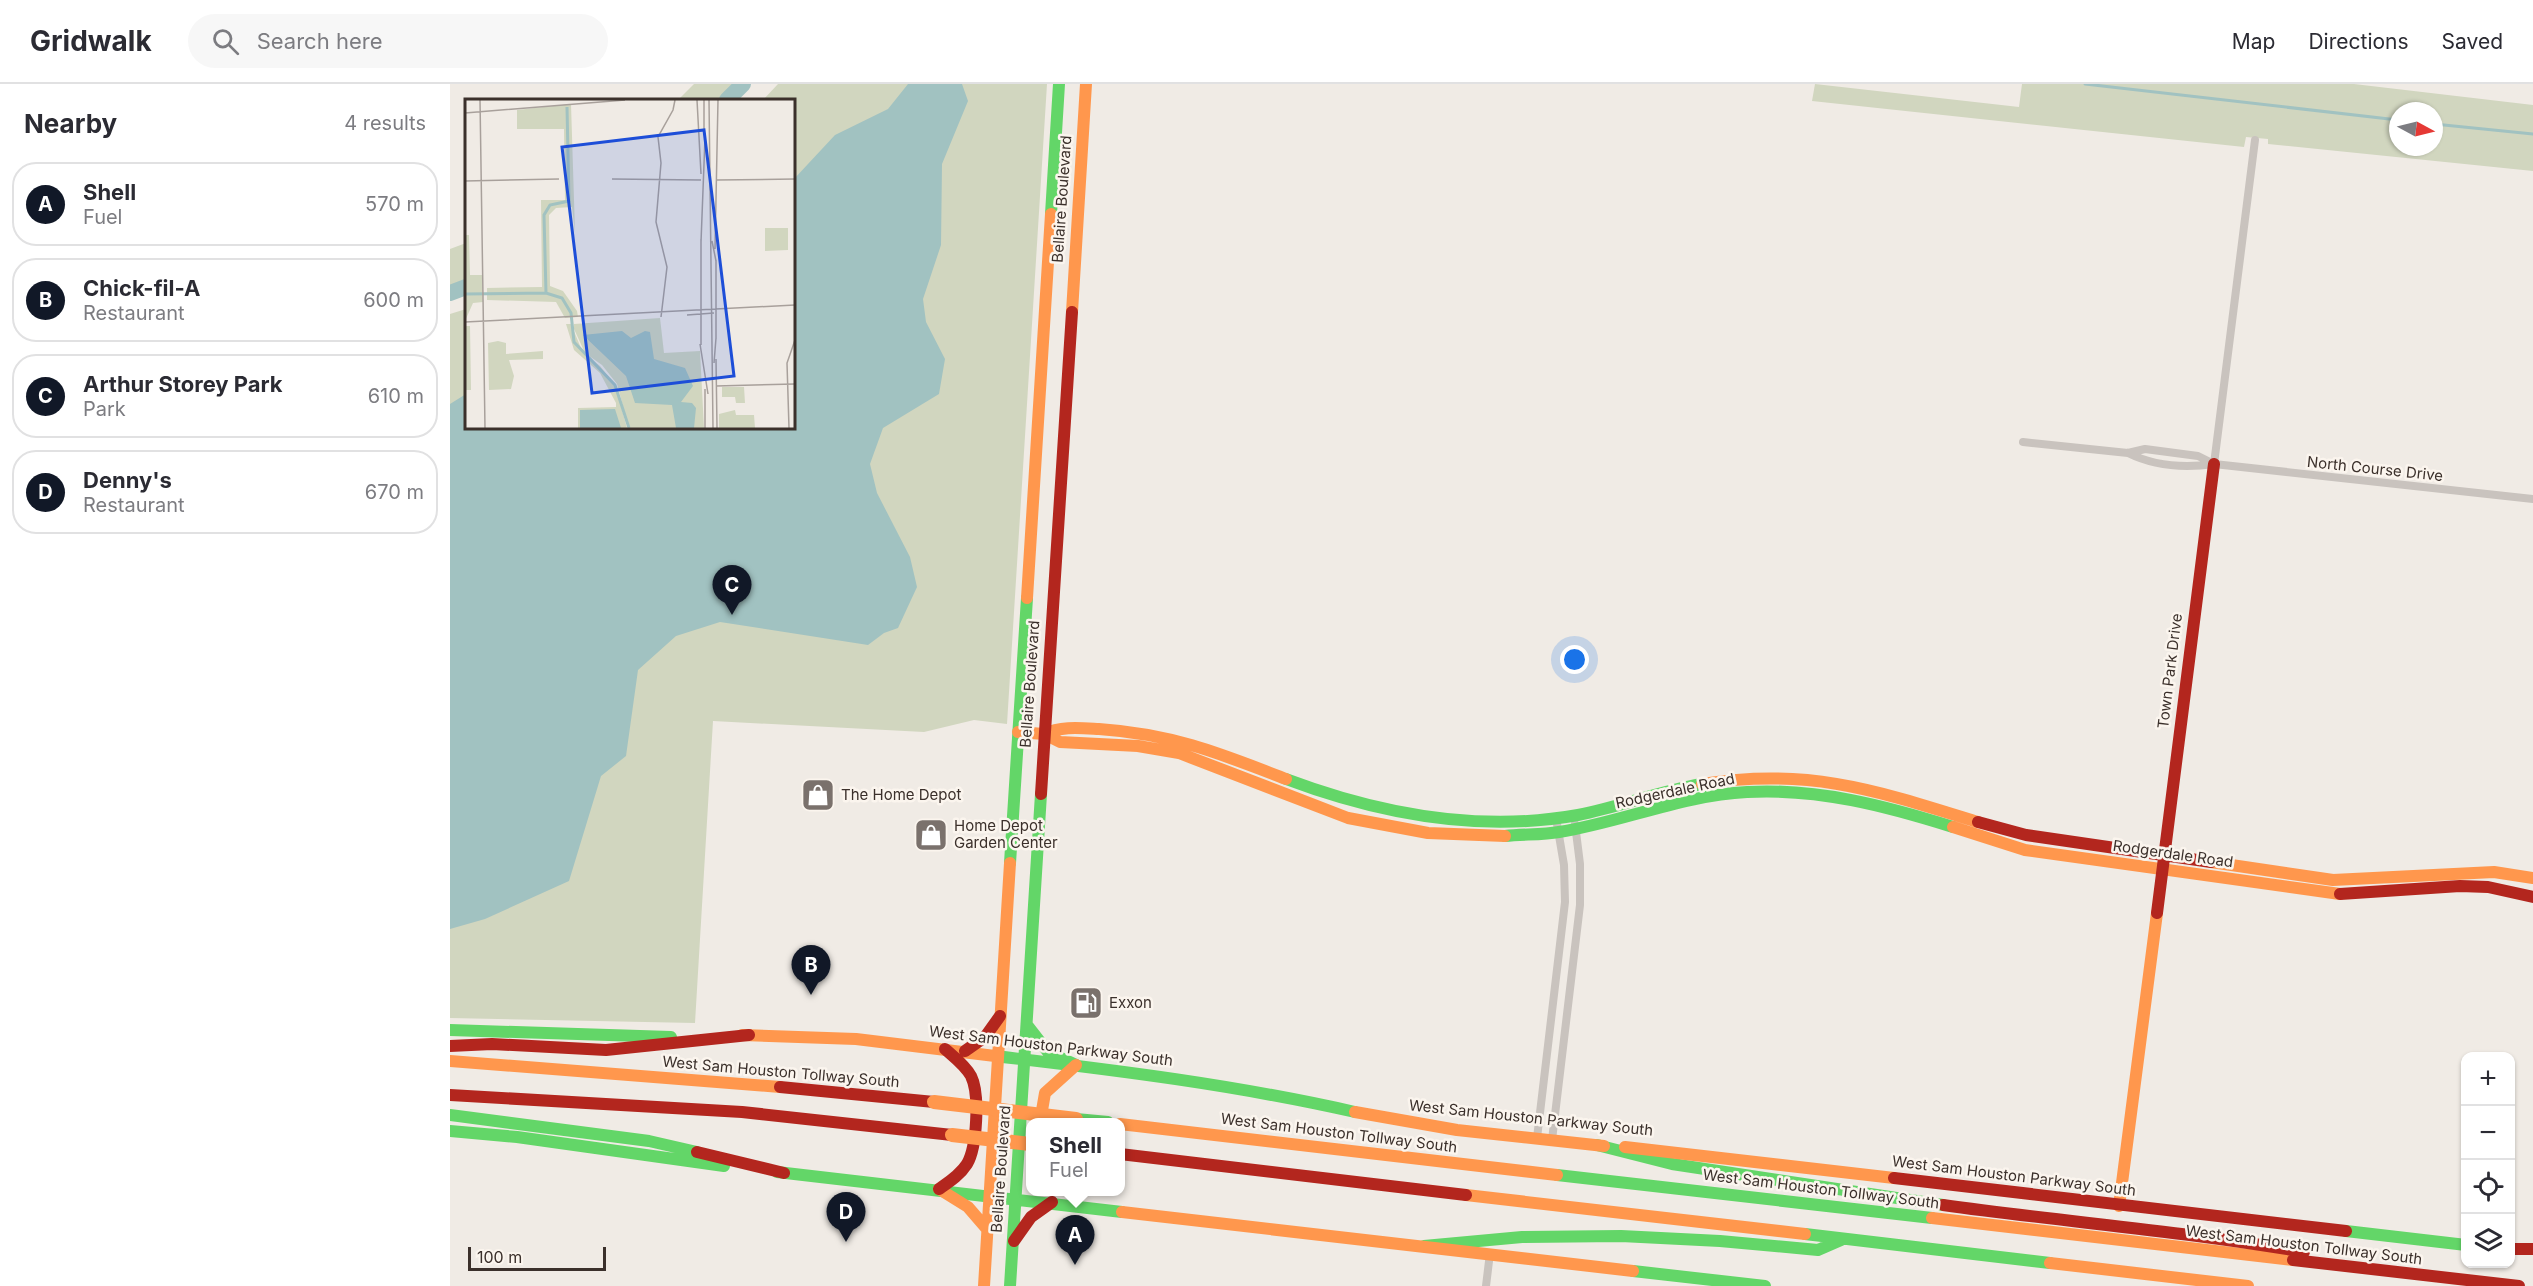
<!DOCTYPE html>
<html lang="en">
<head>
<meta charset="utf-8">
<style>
	body { margin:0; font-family:Inter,sans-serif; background:#f7f7f7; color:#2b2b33 }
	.controls { position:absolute; right:18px; bottom:18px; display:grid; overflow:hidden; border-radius:12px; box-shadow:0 2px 4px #0004 }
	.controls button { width:54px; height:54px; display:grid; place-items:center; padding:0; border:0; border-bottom:2px solid #e1e1e2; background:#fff; color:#2b2b33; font:30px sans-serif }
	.compass { position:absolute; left:1939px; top:18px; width:54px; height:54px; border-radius:50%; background:#fff; box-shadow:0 2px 4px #0004; rotate:97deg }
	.scale { position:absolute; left:18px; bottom:15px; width:138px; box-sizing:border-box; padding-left:6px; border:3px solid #3b302b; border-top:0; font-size:16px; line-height:21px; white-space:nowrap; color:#3b302b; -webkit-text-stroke:4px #fbf5ee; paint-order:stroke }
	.you { position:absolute; left:1125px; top:576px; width:21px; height:21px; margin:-15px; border:4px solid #fff; border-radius:50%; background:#1a73e8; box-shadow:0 0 0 9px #1a73e833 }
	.badge { display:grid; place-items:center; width:39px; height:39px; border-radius:50%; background:#111827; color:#fff; font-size:20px; font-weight:700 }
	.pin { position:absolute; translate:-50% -50px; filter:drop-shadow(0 2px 3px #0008) }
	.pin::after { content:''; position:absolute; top:32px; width:21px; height:18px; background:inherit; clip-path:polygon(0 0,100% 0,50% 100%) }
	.popup { position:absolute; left:576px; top:1034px; width:99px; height:78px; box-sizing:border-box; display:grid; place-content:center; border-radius:12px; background:#fff; filter:drop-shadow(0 2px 4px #0005); font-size:20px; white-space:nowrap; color:#7c7c81 }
	.popup b { font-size:22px; color:#2b2b33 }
	.popup::after { content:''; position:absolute; left:50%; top:100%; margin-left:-12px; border:12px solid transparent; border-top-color:#fff }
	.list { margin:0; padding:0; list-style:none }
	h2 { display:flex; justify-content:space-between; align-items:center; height:78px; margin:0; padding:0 24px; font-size:26px }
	h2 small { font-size:20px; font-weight:400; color:#7c7c81 }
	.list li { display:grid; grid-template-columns:39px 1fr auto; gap:18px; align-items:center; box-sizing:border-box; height:84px; margin:0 12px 12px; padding:0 12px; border:2px solid #e1e1e2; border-radius:24px }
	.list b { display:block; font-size:22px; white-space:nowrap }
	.list p { margin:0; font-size:20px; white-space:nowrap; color:#7c7c81 }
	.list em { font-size:20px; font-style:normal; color:#7c7c81 }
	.icon { flex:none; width:33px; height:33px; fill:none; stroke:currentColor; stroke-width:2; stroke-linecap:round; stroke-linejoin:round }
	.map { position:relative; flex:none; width:2083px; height:1202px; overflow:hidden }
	header { display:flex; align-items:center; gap:36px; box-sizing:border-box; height:84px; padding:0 30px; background:#fff; border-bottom:2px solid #e1e1e2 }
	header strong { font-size:28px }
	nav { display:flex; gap:33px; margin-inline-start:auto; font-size:21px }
	.search { width:420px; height:54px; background:#f7f7f7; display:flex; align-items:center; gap:15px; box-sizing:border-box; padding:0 21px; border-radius:33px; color:#7c7c81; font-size:22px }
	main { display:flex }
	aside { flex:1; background:#fff }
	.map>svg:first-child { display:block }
</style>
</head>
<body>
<header>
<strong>Gridwalk</strong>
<div class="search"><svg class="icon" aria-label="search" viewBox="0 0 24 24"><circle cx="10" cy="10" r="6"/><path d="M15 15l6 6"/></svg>Search here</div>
<nav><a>Map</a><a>Directions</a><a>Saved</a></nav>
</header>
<main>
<aside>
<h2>Nearby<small>4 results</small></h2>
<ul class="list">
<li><span class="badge">A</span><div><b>Shell</b><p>Fuel</p></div><em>570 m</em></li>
<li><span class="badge">B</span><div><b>Chick-fil-A</b><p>Restaurant</p></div><em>600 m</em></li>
<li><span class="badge">C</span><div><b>Arthur Storey Park</b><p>Park</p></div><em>610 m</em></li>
<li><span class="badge">D</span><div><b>Denny's</b><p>Restaurant</p></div><em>670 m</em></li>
</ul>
</aside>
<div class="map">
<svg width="2083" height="1202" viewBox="0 0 2083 1202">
	<rect width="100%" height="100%" fill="#f0ebe5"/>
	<path fill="#d1d6bf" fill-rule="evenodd" d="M244 0H300L286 16H228Z
		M328 0H597L557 640 524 636 474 648 263 637 245 939 0 934V230L16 225V344H344V16H313Z
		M1365 0 1569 23 1572 0H1904L2083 21V87L1818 60V55L1796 53 1794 63 1362 17ZM1948 27H1984V63H1948Z
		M16 159V208L0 213V165Z"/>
	<path fill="#a1c2c1" d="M458 0H512L518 17 492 80 491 161 473 215 476 238 495 275 489 310 433 344 420 380 427 409 460 473 467 503 448 544 434 549 418 561 270 538 226 552 188 586 176 672 151 692 119 797 35 835 0 845V320L16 310V344H344V95L385 51 438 25Z"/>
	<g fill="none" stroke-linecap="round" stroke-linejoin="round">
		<path stroke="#a1c2c1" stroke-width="3" d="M1635 0 1948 36
			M1984 40 2083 50"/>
		<path stroke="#a1c2c1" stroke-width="16" d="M277 16 293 0
			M0 209 16 203"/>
		<path stroke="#c9c3be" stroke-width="8" d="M1573 358 1678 369 1695 365 1748 372 1764 380
			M1678 369C1704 382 1735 384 1764 380L2083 415
			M1764 380 1805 56
			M1087 1054 1115 818 1114 781 1106 734
			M1102 1056 1130 821V780L1125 740
			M1036 1202 1040 1169"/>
		<path stroke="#63d668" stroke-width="12" d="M601 130 609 0
			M836 695C929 730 1028 749 1128 731 1170 723 1210 707 1252 700
			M1055 752C1073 750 1092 751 1109 748 1172 738 1233 711 1297 708 1368 704 1436 722 1503 743
			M560 779 577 514
			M577 941 598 968 626 981
			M0 946 221 953
			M545 972C666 986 786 1001 905 1028
			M0 1031 199 1057 247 1068
			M626 1035 658 1038
			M0 1047 67 1053 274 1082
			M1147 1061 1222 1080 1493 1121
			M327 1088 672 1128
			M1107 1091 1482 1134
			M1896 1147 2016 1161
			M1355 1150 1600 1179
			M974 1162 1072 1153 1171 1152 1270 1157 1368 1166 1391 1156
			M1183 1187 1315 1202
			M560 1202 591 710"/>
		<path stroke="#ff974d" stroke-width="12" d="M622 228 636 0
			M577 514 601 130
			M568 648 594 650 610 658 688 662 729 669 898 734 978 749 1055 752
			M594 650C611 642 630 644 649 645 722 650 769 669 836 695
			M1252 700C1360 683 1428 707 1528 738
			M1503 743 1575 766 1890 810
			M1761 778 1883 796 2044 788 2083 794
			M292 951 406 955 545 972
			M0 977 330 1003
			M905 1028 1007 1046 1154 1062
			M590 1038 595 1009 626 981
			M670 1040 1107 1091
			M1175 1063 1444 1094
			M489 1105 518 1123 537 1145
			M1016 1111 1355 1150
			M1669 1122 1707 829
			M672 1128 1183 1187
			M1482 1134 1843 1176
			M1600 1179 1798 1202
			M534 1202 560 779"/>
		<path stroke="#b3261e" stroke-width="12" d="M591 710 622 228
			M1528 738 1576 751 1761 778
			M1890 810 2010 802 2038 803 2083 813
			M1707 829 1764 380
			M0 962 42 960 156 966 299 951
			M515 967 535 953 550 932
			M330 1003 484 1018
			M0 1011 292 1028 502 1051
			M247 1068 334 1089
			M670 1070 1016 1111
			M1444 1094 1896 1147
			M489 1105C499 1098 510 1091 517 1080 527 1063 530 1010 521 992 515 981 504 973 495 965
			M1493 1121C1614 1138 1734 1147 1854 1168
			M564 1157 581 1133 602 1118
			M2060 1165H2083
			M1843 1176 2069 1202"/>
		<path stroke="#ff974d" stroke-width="14" d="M484 1018 626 1035
			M502 1051 580 1060"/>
	</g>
	<defs>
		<g id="shop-square" transform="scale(1.725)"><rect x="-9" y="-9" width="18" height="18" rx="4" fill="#7a716c" stroke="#fbf5ee"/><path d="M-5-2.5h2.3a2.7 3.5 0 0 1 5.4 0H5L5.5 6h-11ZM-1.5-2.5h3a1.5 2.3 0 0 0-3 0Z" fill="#fff"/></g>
		<g id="fuel-square" transform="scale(1.725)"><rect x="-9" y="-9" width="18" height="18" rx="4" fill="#7a716c" stroke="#fbf5ee"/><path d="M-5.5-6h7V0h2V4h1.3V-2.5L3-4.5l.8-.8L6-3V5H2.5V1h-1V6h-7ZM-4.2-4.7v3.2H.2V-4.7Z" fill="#fff"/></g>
	</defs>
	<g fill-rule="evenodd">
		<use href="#shop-square" x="368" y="711"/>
		<use href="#shop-square" x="481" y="751"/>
		<use href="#fuel-square" x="636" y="919"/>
	</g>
	<g text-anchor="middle" stroke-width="5" stroke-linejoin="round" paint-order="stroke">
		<g font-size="15" fill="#3b302b" stroke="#fbf5ee">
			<text transform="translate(612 115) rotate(-86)" y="5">Bellaire Boulevard</text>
			<text transform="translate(1925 385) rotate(6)" y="5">North Course Drive</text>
			<text transform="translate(1720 587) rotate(-83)" y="5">Town Park Drive</text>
			<text transform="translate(580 600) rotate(-86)" y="5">Bellaire Boulevard</text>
			<text transform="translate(1225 707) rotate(-12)" y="5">Rodgerdale Road</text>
			<text transform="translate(1723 770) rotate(8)" y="5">Rodgerdale Road</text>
			<text transform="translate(601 962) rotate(7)" y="5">West Sam Houston Parkway South</text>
			<text transform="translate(331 988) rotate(5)" y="5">West Sam Houston Tollway South</text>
			<text transform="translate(1081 1034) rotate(6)" y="5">West Sam Houston Parkway South</text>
			<text transform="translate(889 1049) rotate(7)" y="5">West Sam Houston Tollway South</text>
			<text transform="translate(551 1085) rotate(-86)" y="5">Bellaire Boulevard</text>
			<text transform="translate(1564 1092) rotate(7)" y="5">West Sam Houston Parkway South</text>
			<text transform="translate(1371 1105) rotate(7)" y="5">West Sam Houston Tollway South</text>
			<text transform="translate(1854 1161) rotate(7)" y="5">West Sam Houston Tollway South</text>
		</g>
		<g font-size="15" fill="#3b302b" stroke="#fbf5ee" text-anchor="start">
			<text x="391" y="716">The Home Depot</text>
			<text x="504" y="747">Home Depot<tspan x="504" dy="17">Garden Center</tspan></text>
			<text x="659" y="924">Exxon</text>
		</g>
	</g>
	<g transform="translate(15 15)">
		<rect width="330" height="330" fill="#f0ebe5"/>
		<path d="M106 5 110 133 107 108 91 109 84 116 85 187 98 192 112 212 113 218 100 219 91 203 22 201V189L77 188 76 101H100L99 30H52V11ZM300 129H323V151L300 152ZM0 136H4L5 176H17L18 203 8 204 0 222ZM195 219 199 254 235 252 239 329H164L152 285 137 266 120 254 109 230V225ZM101 225H106L118 254 135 267 150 286 162 329H113V309L151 308V304L135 274 109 251ZM0 227H5L6 291H0ZM33 242 41 244V255L78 252V260L44 261 49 277 46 290 24 291 23 244ZM257 288H279L280 304H271L270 298H257ZM270 311 271 316H289L290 329H254V315Z" fill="#d1d6bf"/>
		<path d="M157 232 166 239 180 232 185 233 189 260 220 269 228 287 216 303 227 304 231 309 229 329H211L207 306 170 304 161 277 118 236ZM150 310 156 329H115V311Z" fill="#a1c2c1"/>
		<path fill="none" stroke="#a1c2c1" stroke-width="3" d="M81 194 79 116 85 106 104 102 102 8M0 195 81 194 97 199 106 214 109 243 150 286 164 329"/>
		<path fill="none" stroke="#a8a09b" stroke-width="1.5" d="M15 1 20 329M232 1 236 75M239 1V30M244 1 248 329M0 14 160 1M147 80 236 81M251 81 330 80M0 82 94 80M247 142 251 162M236 143 240 39M250 150 253 1M251 161V240M222 216 249 214M196 218 202 168 191 123 196 64 193 38 208 11 210 1M0 223 330 206M235 245 243 295M236 246V140M251 260 252 329M249 264 251 239M251 287 330 285M240 290V329M324 329 322 264 330 241"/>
		<path fill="#1d4ed8" fill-opacity="0.15" stroke="#1d4ed8" stroke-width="3" d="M239 31 269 277 127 294 97 48Z"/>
		<rect width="330" height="330" fill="none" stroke="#3b302b" stroke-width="3"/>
	</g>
</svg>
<div class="controls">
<button>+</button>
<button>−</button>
<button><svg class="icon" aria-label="locate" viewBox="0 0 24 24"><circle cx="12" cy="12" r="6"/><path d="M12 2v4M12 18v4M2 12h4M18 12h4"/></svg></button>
<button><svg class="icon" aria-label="layers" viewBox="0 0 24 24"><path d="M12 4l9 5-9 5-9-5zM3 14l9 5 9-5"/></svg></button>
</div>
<svg class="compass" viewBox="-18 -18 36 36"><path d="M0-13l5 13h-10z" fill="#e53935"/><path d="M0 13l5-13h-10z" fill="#7c7c81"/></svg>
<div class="scale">100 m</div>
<div class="you"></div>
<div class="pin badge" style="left:625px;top:1181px">A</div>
<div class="popup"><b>Shell</b>Fuel</div>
<div class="pin badge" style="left:361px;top:911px">B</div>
<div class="pin badge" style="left:282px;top:531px">C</div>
<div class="pin badge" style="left:396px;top:1158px">D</div>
</div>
</main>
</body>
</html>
